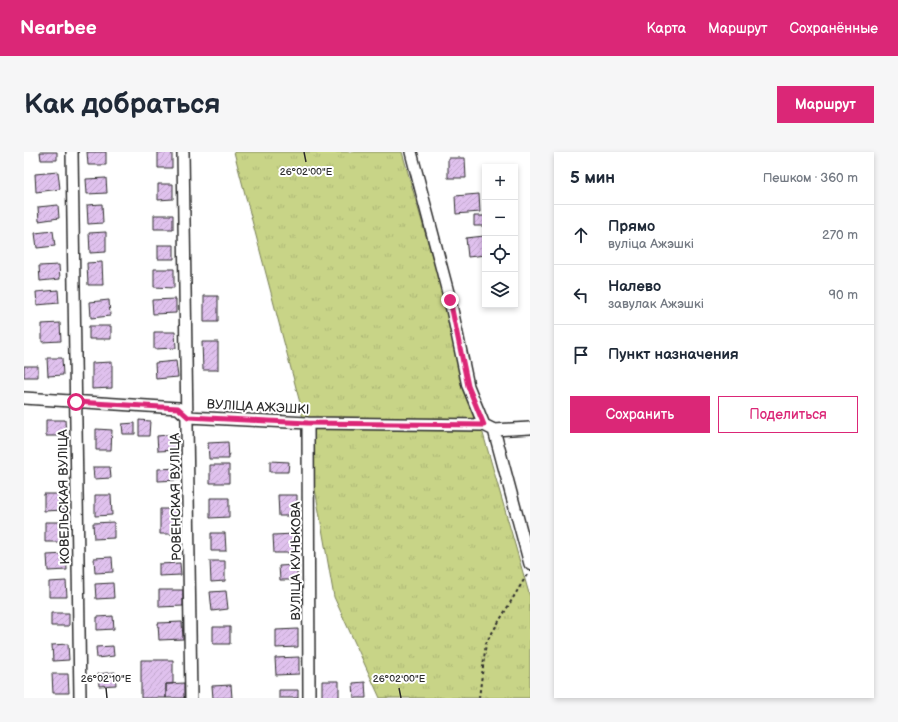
<!DOCTYPE html>
<html lang="ru">
<head>
<meta charset="utf-8">
<style>
	body { margin:0; font-family:"Balsamiq Sans",sans-serif; background:#f6f6f7; color:#1f2937 }
	.controls { position:absolute; right:12px; top:12px; display:grid; overflow:hidden; border-radius:0px; box-shadow:0 2px 6px #0003 }
	.controls button { width:36px; height:36px; display:grid; place-items:center; padding:0; border:0; border-bottom:1px solid #e0e1e3; background:#fff; color:#1f2937; font:20px sans-serif }
	.stop { position:absolute; width:12px; height:12px; margin:-9px; border:3px solid #db2777; border-radius:50%; background:#fff }
	.stop.end { background:#db2777; border-color:#fff; box-shadow:0 1px 4px #0008 }
	.list { margin:0; padding:0; list-style:none }
	h2 { display:flex; justify-content:space-between; align-items:center; height:52px; margin:0; padding:0 16px; font-size:17px }
	h2 small { font-size:13px; font-weight:400; color:#747a83 }
	.list li { display:grid; grid-template-columns:26px 1fr auto; gap:12px; align-items:center; box-sizing:border-box; height:60px; padding:0 16px; border-top:1px solid #e0e1e3 }
	.list b { display:block; font-size:15px; white-space:nowrap }
	.list p { margin:0; font-size:13px; white-space:nowrap; color:#747a83 }
	.list em { font-size:13px; font-style:normal; color:#747a83 }
	.actions { display:flex; gap:8px; padding:12px 16px }
	.actions a { flex:1; padding:9px 0; border:1px solid #db2777; border-radius:0px; text-align:center; font-size:14px; color:#db2777 }
	.actions .main { background:#db2777; color:#fff }
	.icon { flex:none; width:22px; height:22px; fill:none; stroke:currentColor; stroke-width:2; stroke-linecap:round; stroke-linejoin:round }
	.map { position:relative; flex:none; width:506px; height:546px; overflow:hidden; border-radius:0px }
	header { display:flex; align-items:center; gap:24px; box-sizing:border-box; height:56px; padding:0 20px; background:#db2777; color:#fff }
	header strong { font-size:19px }
	nav { display:flex; gap:22px; margin-inline-start:auto; font-size:14px }
	.intro { display:flex; align-items:center; justify-content:space-between; box-sizing:border-box; height:96px; padding:0 24px }
	h1 { margin:0; font-size:28px }
	.button { padding:10px 18px; border-radius:0px; background:#db2777; color:#fff; font-size:14px; font-weight:700 }
	main { display:flex; gap:24px; padding:0 24px }
	aside { flex:1; background:#fff; border-radius:0px; box-shadow:0 2px 6px #0003 }
	.map>svg:first-child { display:block }
</style>
</head>
<body>
<header>
<strong>Nearbee</strong>
<nav><a>Карта</a><a>Маршрут</a><a>Сохранённые</a></nav>
</header>
<div class="intro"><h1>Как добраться</h1><a class="button">Маршрут</a></div>
<main>
<div class="map">
<svg width="506" height="546" viewBox="0 0 506 546">
	<defs>
		<pattern id="grass-tufts" width="24" height="20" patternUnits="userSpaceOnUse"><rect width="24" height="20" fill="#c8d487"/><path d="M3 7l-1-3M5 7V3M7 7l1-3M15 17l-1-3M17 17v-4M19 17l1-3" fill="none" stroke="#acb675"/></pattern>
		<pattern id="building-hatch" width="6" height="6" patternUnits="userSpaceOnUse"><rect width="6" height="6" fill="#e0c1ee"/><path d="M-1 1l2-2M0 6l6-6M5 7l2-2" fill="none" stroke="#c0a6cc"/></pattern>
	</defs>
	<rect width="100%" height="100%" fill="#fff"/>
	<filter id="ink" filterUnits="userSpaceOnUse"><feTurbulence type="fractalNoise" baseFrequency=".025" numOctaves="2"/><feDisplacementMap in="SourceGraphic" scale="8" xChannelSelector="R" yChannelSelector="G"/><feConvolveMatrix kernelMatrix="1 2 1 2 8 2 1 2 1" color-interpolation-filters="sRGB"/></filter>
	<g filter="url(#ink)">
		<path fill="url(#grass-tufts)" stroke="#7a8059" d="M210 0H378L506 445V546H356L310 445 276 251Z"/>
		<path fill="url(#building-hatch)" stroke="#2b2b2b" d="M16 0H33V8H17Z
			M63 0H82V13H64Z
			M134 0H148V16H134Z
			M424 6H441L442 26H424Z
			M34 20 36 37 12 40 11 22Z
			M82 26 83 41 63 42 62 27Z
			M134 32H149V47L134 48Z
			M455 42 456 60 432 62 431 44Z
			M78 52 79 71 64 72 63 53Z
			M34 53 35 66 15 69 14 55Z
			M130 63H149V77H130Z
			M450 64H461V74H450Z
			M29 79 31 94 13 96 11 81Z
			M82 80V100L66 101 65 81Z
			M460 84 461 103 444 105 442 86Z
			M134 93H150V107H134Z
			M78 110 79 133H64L63 111Z
			M35 113 36 127 16 129 15 114Z
			M130 117H150V136L130 135Z
			M34 138 35 151 13 153 12 140Z
			M180 144H194V170H180Z
			M152 147V161L129 162 128 148Z
			M85 148 86 164 67 166 66 150Z
			M36 171 37 189 18 190V172Z
			M65 174H87V187H65Z
			M130 180H151L152 196 130 197Z
			M178 190H194V218H179Z
			M23 206H38L39 223 24 224Z
			M152 209 154 225 132 227 131 211Z
			M88 210V236L68 237V211Z
			M0 214H14V225H0Z
			M22 268H41L42 284H22Z
			M115 268 126 269 125 284H115Z
			M111 271V282H99L98 272Z
			M72 277 88 278 87 298H72Z
			M154 282 155 298 134 299 133 284Z
			M204 290 205 307H185L184 291Z
			M246 309 265 310 264 320H246Z
			M186 313H205V331H186Z
			M69 315H86L87 326 70 327Z
			M155 316V328L134 329V317Z
			M20 342H40L41 358 20 359Z
			M71 343H87L88 363 71 364Z
			M254 343H273V364H255Z
			M186 346H205V365L186 366Z
			M136 357H154L155 382H136Z
			M21 370H41V390H21Z
			M90 370V386L70 387 69 371Z
			M187 381H201L202 399H187Z
			M271 382V401H250L249 383Z
			M42 402 43 418 24 419 23 403Z
			M88 405 89 420 71 421 70 406Z
			M186 409H201V429L187 430Z
			M156 411 157 423 135 424V412Z
			M273 413V428H256L255 414Z
			M42 429 43 445H25V430Z
			M89 431 90 446 72 447 71 432Z
			M135 438H159V454L135 455Z
			M202 439 204 457 188 459 186 440Z
			M27 461H45V474H27Z
			M89 464 90 477 73 478V465Z
			M158 470 159 487 135 488 134 471Z
			M189 475H206V492H189Z
			M274 477V495L252 496V478Z
			M44 492 45 508 29 509 28 493Z
			M89 494 90 504 73 506 72 495Z
			M275 505V522L252 523 251 506Z
			M117 508H149V532H142V546H117Z
			M91 520 92 533 75 534 74 522Z
			M28 522H44L45 541H29Z
			M298 529H315V546H298Z
			M341 530 342 546H330L329 531Z
			M160 531V546H142V532Z
			M207 533 208 546H189L188 534Z
			M255 538H274V546H255Z"/>
		<g fill="none" stroke-linecap="round" stroke-linejoin="round">
			<g stroke="#2b2b2b" stroke-width="14">
				<path id="minor" d="M48 0 56 546
					M159 0 167 546
					M387 0 426 148 444 234 460 273
					M0 246 154 256 164 265 284 271 460 273 470 278 506 276
					M284 271 285 546
					M470 278 506 412"/>
			</g>
			<path stroke="#2b2b2b" stroke-width="2" stroke-dasharray="3 3" stroke-linecap="butt" d="M455 546 462 491 504 421"/>
			<use href="#minor" stroke="#fff" stroke-width="11"/>
		</g>
	</g>
	<g fill="none" stroke-linecap="round" stroke-linejoin="round" filter="url(#ink)">
		<path stroke="#db2777" stroke-width="5" d="M52 250 154 256 164 265 284 271 460 273 444 234 426 148"/>
	</g>
	<path fill="none" stroke="#2b2b2b" stroke-width="1.5" d="M280 0 282 10M82 536 83 546M375 536 377 546"/>
	<g text-anchor="middle" stroke-width="4" stroke-linejoin="round" paint-order="stroke">
		<g font-size="13" fill="#2b2b2b" stroke="#fff">
			<text transform="translate(234 254) rotate(3)" y="5">ВУЛІЦА АЖЭШКІ</text>
			<text transform="translate(39 345) rotate(-91)" y="5">КОВЕЛЬСКАЯ ВУЛІЦА</text>
			<text transform="translate(151 345) rotate(-91)" y="5">РОВЕНСКАЯ ВУЛІЦА</text>
			<text transform="translate(271 409) rotate(-90)" y="5">ВУЛІЦА КУНЬКОВА</text>
		</g>
	</g>
	<g font-size="10" text-anchor="middle" fill="#2b2b2b" stroke="#fff" stroke-width="4" stroke-linejoin="round" paint-order="stroke">
		<text x="282" y="23">26°02'00"E</text>
		<text x="82" y="530">26°02'10"E</text>
		<text x="375" y="530">26°02'00"E</text>
	</g>
</svg>
<div class="controls">
<button>+</button>
<button>−</button>
<button><svg class="icon" aria-label="locate" viewBox="0 0 24 24"><circle cx="12" cy="12" r="6"/><path d="M12 2v4M12 18v4M2 12h4M18 12h4"/></svg></button>
<button><svg class="icon" aria-label="layers" viewBox="0 0 24 24"><path d="M12 4l9 5-9 5-9-5zM3 14l9 5 9-5"/></svg></button>
</div>
<div class="stop" style="left:52px;top:250px"></div>
<div class="stop end" style="left:426px;top:148px"></div>
</div>
<aside>
<h2>5 мин<small>Пешком · 360 m</small></h2>
<ul class="list">
<li><svg class="icon" aria-label="ahead" viewBox="0 0 24 24"><path d="M12 20V5M6 11l6-6 6 6"/></svg><div><b>Прямо</b><p>вуліца Ажэшкі</p></div><em>270 m</em></li>
<li><svg class="icon" aria-label="left" viewBox="0 0 24 24"><path d="M17 20v-9H6M10 6l-5 5 5 5"/></svg><div><b>Налево</b><p>завулак Ажэшкі</p></div><em>90 m</em></li>
<li><svg class="icon" aria-label="arrive" viewBox="0 0 24 24"><path d="M6 21V4h12l-3 4 3 4H6"/></svg><div><b>Пункт назначения</b></div></li>
</ul>
<div class="actions"><a class="main">Сохранить</a><a>Поделиться</a></div>
</aside>
</main>
</body>
</html>
